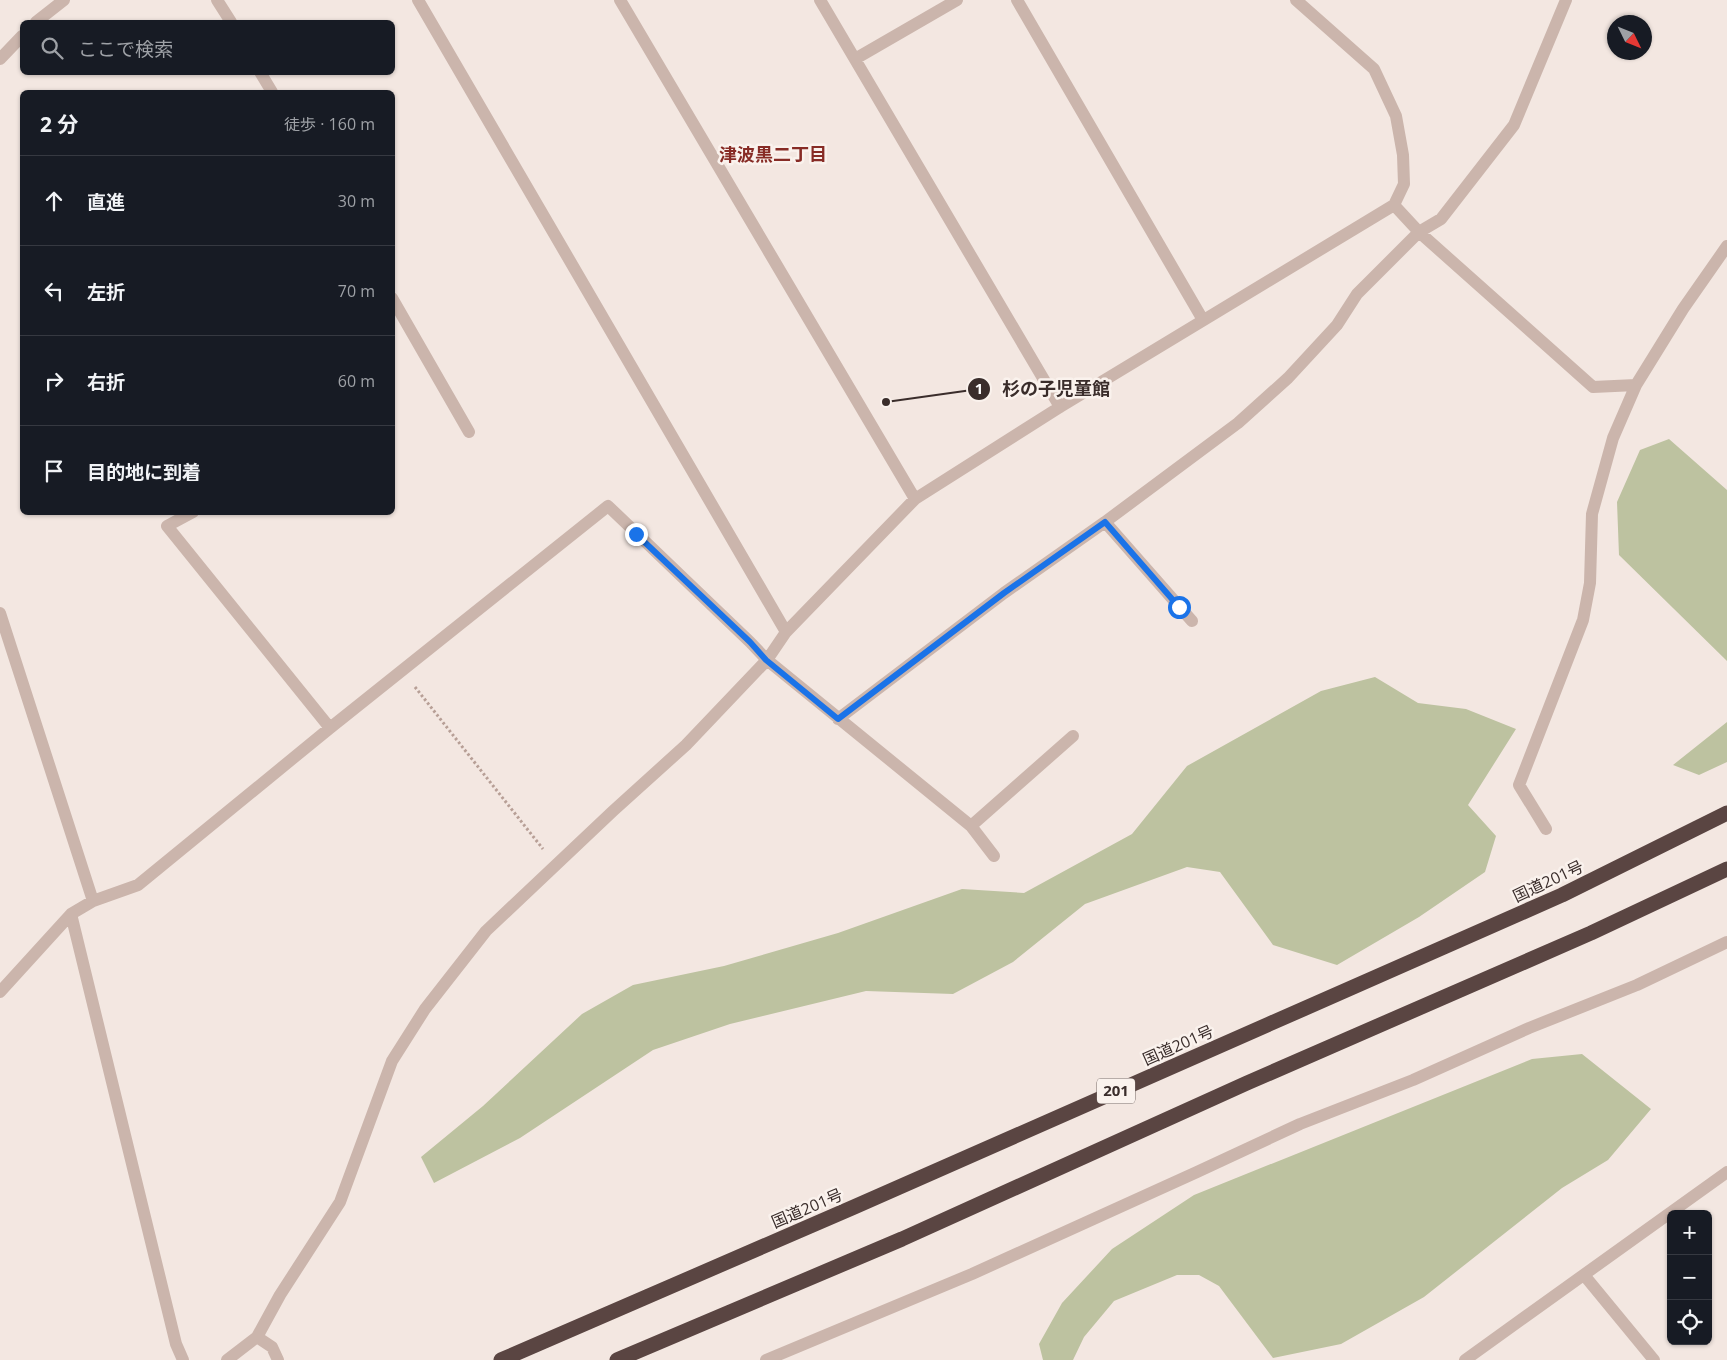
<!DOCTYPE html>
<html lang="ja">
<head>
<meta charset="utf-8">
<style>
	body { margin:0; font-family:"Open Sans","Noto Sans JP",sans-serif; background:#20242c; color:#f1f3f6 }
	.controls { position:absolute; right:15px; bottom:15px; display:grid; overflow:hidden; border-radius:8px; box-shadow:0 1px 4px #0004 }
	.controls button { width:45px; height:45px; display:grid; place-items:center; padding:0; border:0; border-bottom:1px solid #363941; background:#171b24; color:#f1f3f6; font:25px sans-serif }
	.compass { position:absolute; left:1607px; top:15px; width:45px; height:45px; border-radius:50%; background:#171b24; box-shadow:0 1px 4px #0004; rotate:133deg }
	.stop { position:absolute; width:15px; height:15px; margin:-11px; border:4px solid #1a73e8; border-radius:50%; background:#fff }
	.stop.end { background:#1a73e8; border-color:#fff; box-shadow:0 1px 5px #0008 }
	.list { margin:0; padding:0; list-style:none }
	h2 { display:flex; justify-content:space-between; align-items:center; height:65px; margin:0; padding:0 20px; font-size:21px }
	h2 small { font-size:16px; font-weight:400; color:#9ea1a6 }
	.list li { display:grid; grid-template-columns:32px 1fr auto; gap:15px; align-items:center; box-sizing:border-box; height:90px; padding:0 20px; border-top:1px solid #363941 }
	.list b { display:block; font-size:19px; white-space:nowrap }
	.list em { font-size:16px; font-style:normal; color:#9ea1a6 }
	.icon { flex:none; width:28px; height:28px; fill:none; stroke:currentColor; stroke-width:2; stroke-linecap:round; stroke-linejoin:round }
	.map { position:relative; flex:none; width:1727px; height:1360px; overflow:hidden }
	.search { position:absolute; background:#171b24; box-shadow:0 1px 4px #0004; left:20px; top:20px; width:375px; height:55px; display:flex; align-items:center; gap:12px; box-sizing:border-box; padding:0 18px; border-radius:8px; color:#9ea1a6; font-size:19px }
	.panel { position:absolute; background:#171b24; box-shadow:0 1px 4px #0004; left:20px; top:90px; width:375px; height:425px; border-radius:8px }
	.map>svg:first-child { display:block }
</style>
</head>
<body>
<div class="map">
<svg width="1727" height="1360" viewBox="0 0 1727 1360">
	<rect width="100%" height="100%" fill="#f3e7e1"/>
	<path fill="#bdc2a0" d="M1669 439 1727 490V661L1619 555 1617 502 1640 450Z
		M1375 677 1418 703 1466 709 1516 729 1468 805 1496 836 1485 872 1419 917 1337 965 1273 945 1220 872 1187 867 1085 904 1013 962 953 994 866 991 730 1024 653 1050 520 1138 434 1183 421 1157 483 1106 582 1014 633 985 724 966 838 933 962 889 1024 893 1132 834 1187 766 1321 691Z
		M1727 722V762L1699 775 1673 765Z
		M1582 1054 1651 1109 1608 1160 1562 1188 1424 1297 1341 1344 1273 1358 1219 1286 1199 1275H1177L1114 1301 1084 1337 1073 1360H1043L1039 1344 1062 1303 1112 1249 1194 1195 1532 1059Z"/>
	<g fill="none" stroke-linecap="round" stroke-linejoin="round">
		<path stroke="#b79f96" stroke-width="3" stroke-dasharray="2.5 2.5" stroke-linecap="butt" d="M415 687 543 849"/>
		<path stroke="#cbb5ac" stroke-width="12" d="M217 0 231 22
			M418 0 786 632
			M620 0 915 499
			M820 0 1060 407
			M1017 0 1203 320
			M36 22 64 0
			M0 59 22 36
			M855 59 957 0
			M260 72 272 92
			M1394 205 1419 232 1593 387 1636 385 1683 309 1727 246
			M392 298 469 432
			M193 512 167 526 330 728
			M1105 522 1192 621
			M0 613 93 901
			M838 719 1004 593 1105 522 1238 423 1288 378 1337 325 1357 294 1419 232 1441 219 1514 125 1566 0
			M971 826 1073 736
			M1546 829 1519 785 1583 620 1590 583 1592 514 1613 438 1636 385
			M71 914 176 1344 183 1360
			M0 992 71 914 93 901 138 885 330 728 608 506 750 642 767 660 971 826 994 856
			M1584 1275 1654 1360
			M257 1337 272 1347 278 1360
			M227 1360 257 1337 280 1295 340 1202 392 1061 425 1009 486 931 613 811 686 745 767 660 786 632 915 499 1060 407 1394 205 1404 184 1403 155 1396 116 1374 69 1296 0
			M766 1360 972 1274 1197 1172 1300 1124 1413 1080 1529 1028 1637 985 1727 942
			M1465 1360 1727 1172"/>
		<path stroke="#5a4542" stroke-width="15" d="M501 1360 854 1207 1562 895 1727 813
			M617 1360 902 1239 1247 1083 1591 933 1727 869"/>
	</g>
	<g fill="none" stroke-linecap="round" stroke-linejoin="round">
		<path stroke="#1a73e8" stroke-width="6" d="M636 534 750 642 766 660 838 719 1004 593 1105 522 1179 607"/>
	</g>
	<g text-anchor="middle" stroke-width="5" stroke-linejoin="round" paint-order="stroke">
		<rect fill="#faf2ed" stroke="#746865" stroke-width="1" x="1097" y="1078.5" width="38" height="25" rx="4"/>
		<g font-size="15" font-weight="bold" fill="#3a2d2b">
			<text x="1116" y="1096">201</text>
		</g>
		<g font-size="16" fill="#3a2d2b" stroke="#faf2ed">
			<text transform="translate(1548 881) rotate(-25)" y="6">国道201号</text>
			<text transform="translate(1178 1045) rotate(-24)" y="6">国道201号</text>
			<text transform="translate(807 1208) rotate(-23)" y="6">国道201号</text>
		</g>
		<g font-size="18" font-weight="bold" fill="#872b25" stroke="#faf2ed">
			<text x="773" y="161">津波黒二丁目</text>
		</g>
	</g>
	<path fill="none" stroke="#3a2d2b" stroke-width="2" d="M886 402L979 389"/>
	<g fill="#3a2d2b" stroke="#faf2ed" stroke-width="2">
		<circle cx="886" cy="402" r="5"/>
		<circle cx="979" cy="389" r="12"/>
	</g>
	<g font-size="15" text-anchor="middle" font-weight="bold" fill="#fff">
		<text x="979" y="394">1</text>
	</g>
	<g font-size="18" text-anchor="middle" font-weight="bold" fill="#3a2d2b" stroke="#faf2ed" stroke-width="5" stroke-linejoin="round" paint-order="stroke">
		<text x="1056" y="395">杉の子児童館</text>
	</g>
</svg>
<div class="controls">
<button>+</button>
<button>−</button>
<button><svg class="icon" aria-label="locate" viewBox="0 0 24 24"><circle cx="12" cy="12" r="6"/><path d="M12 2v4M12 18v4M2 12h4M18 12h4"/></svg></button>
</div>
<svg class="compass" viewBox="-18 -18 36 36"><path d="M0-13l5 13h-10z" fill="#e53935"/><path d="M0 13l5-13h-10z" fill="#9ea1a6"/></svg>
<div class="stop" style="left:1179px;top:607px"></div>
<div class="stop end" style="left:636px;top:534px"></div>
<div class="search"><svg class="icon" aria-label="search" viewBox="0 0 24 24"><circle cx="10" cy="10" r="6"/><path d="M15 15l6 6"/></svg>ここで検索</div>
<section class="panel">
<h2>2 分<small>徒歩 · 160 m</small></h2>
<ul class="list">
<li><svg class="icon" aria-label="ahead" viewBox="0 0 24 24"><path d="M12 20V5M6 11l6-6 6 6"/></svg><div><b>直進</b></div><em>30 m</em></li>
<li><svg class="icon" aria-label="left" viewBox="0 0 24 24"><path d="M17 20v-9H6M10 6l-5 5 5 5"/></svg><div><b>左折</b></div><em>70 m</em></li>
<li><svg class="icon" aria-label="right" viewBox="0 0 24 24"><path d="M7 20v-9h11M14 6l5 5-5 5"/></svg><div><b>右折</b></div><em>60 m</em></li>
<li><svg class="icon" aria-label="arrive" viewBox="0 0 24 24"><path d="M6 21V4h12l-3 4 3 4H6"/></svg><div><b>目的地に到着</b></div></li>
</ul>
</section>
</div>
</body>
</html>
